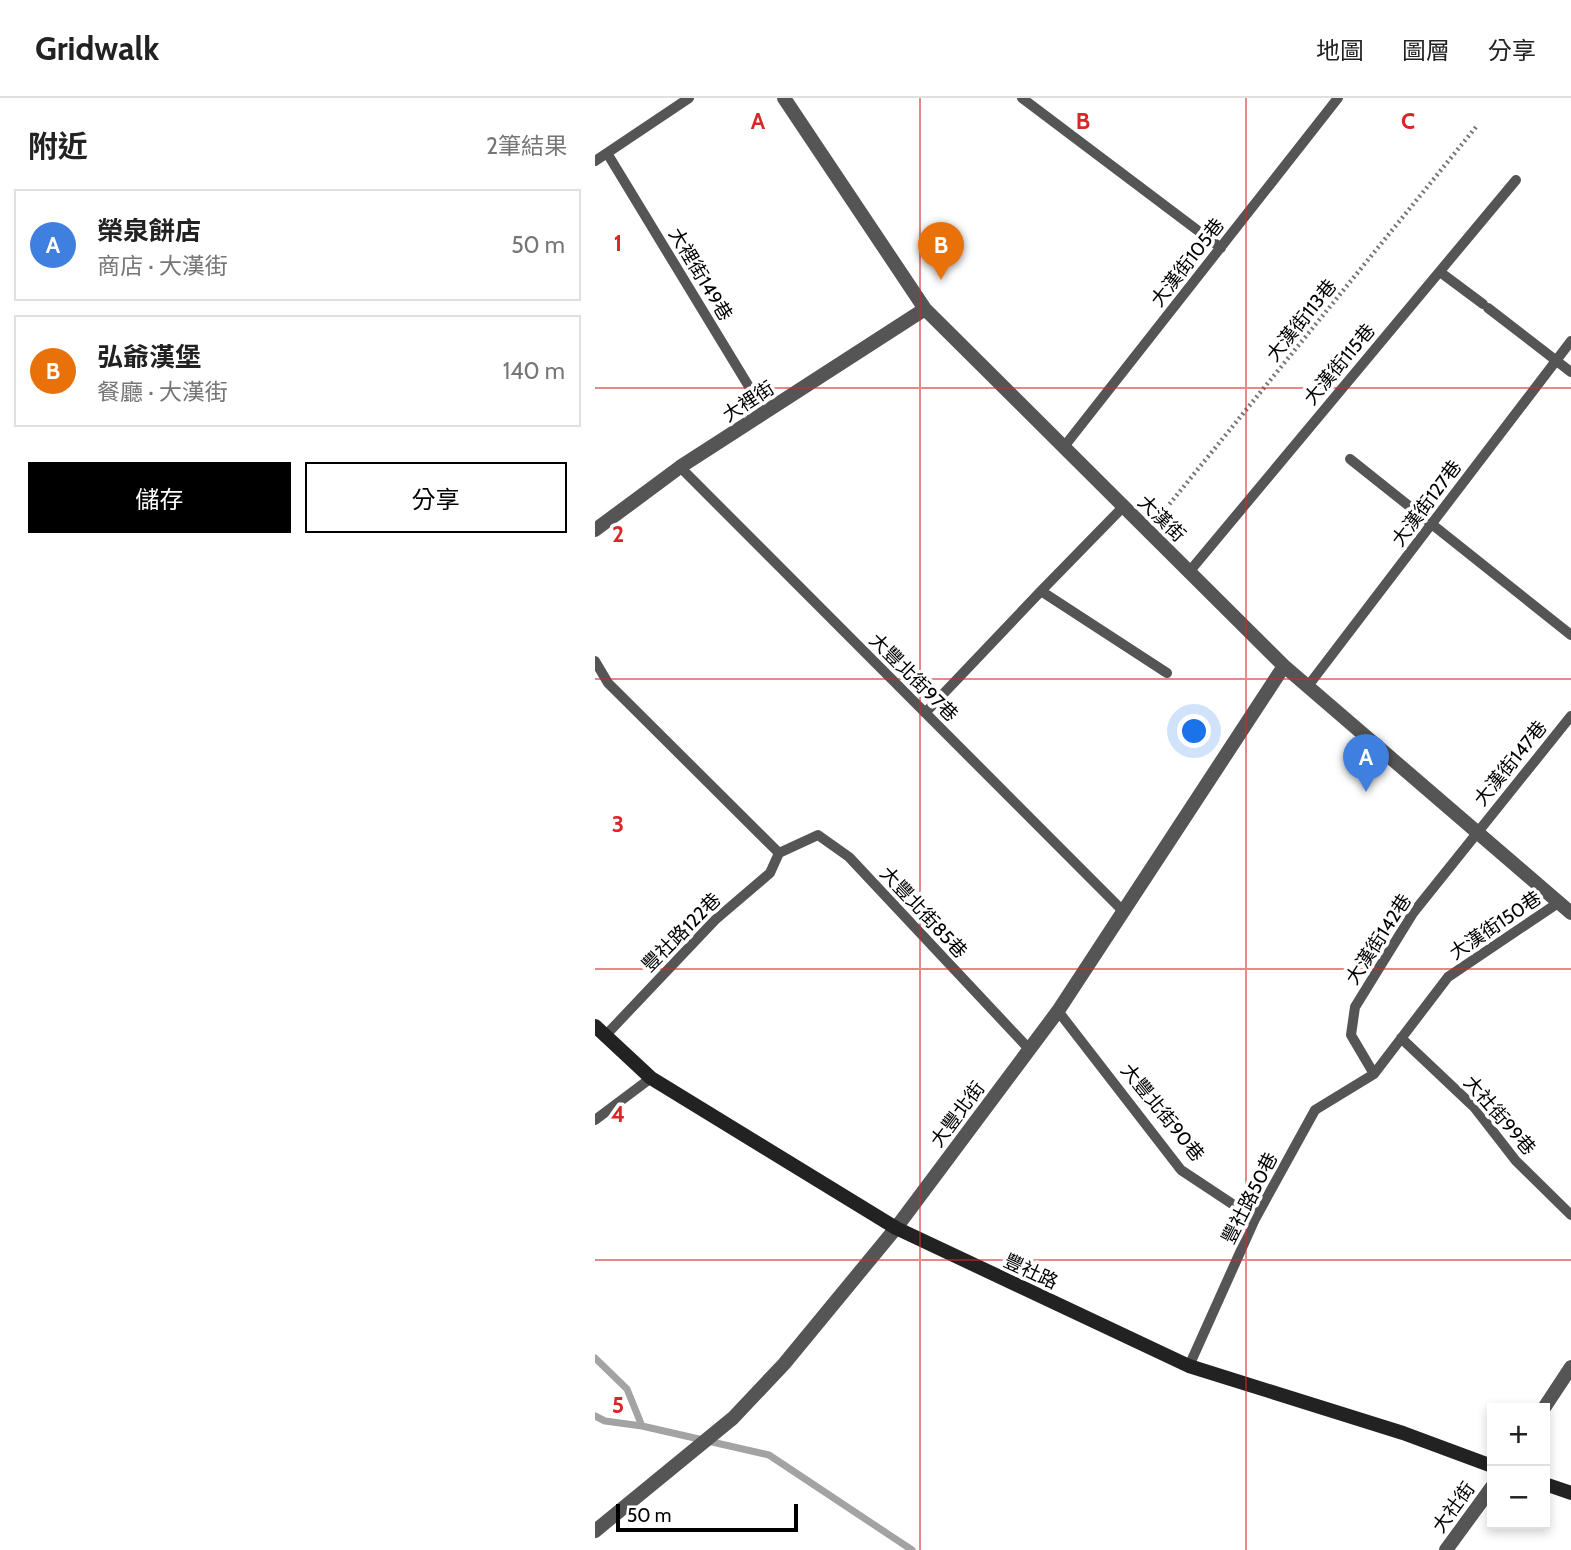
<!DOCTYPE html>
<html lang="zh-TW">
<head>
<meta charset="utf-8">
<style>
	body { margin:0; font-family:Cabin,"Noto Sans TC",sans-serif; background:#f2f2f2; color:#222 }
	.controls { position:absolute; right:21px; bottom:21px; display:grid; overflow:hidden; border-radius:0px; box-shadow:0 4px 10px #0003 }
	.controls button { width:63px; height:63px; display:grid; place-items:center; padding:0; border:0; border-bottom:2px solid #e0e0e0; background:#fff; color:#222; font:35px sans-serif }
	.scale { position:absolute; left:21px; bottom:18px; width:182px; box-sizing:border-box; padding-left:7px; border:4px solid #000; border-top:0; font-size:19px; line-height:24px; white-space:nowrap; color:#000; -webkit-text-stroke:5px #fff; paint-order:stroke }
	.you { position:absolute; left:600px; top:634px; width:24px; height:24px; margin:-18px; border:5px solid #fff; border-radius:50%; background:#1a73e8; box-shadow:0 0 0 10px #1a73e833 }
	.badge { display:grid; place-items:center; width:46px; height:46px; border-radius:50%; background:#000; color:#fff; font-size:23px; font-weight:700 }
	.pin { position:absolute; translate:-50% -58px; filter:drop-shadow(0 2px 4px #0008) }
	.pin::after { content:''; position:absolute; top:37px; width:24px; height:21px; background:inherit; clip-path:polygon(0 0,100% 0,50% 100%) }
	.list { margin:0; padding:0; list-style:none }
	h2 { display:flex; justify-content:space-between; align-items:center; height:91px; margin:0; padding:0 28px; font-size:30px }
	h2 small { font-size:23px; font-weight:400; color:#767676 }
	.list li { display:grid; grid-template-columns:46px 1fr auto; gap:21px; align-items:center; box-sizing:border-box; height:112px; margin:0 14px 14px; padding:0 14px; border:2px solid #e0e0e0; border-radius:0px }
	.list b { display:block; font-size:26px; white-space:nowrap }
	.list p { margin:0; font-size:23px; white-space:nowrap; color:#767676 }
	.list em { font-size:23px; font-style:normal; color:#767676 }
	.actions { display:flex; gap:14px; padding:21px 28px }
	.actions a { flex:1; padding:16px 0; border:2px solid #000; border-radius:0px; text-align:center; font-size:24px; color:#000 }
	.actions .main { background:#000; color:#fff }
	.map { position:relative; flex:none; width:976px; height:1452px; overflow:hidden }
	header { display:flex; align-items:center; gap:42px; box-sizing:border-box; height:98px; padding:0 35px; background:#fff; border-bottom:2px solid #e0e0e0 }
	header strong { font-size:33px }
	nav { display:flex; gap:38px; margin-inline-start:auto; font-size:24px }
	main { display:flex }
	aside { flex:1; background:#fff }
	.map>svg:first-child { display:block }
</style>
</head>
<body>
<header>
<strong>Gridwalk</strong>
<nav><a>地圖</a><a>圖層</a><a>分享</a></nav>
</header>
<main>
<aside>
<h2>附近<small>2筆結果</small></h2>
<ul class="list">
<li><span class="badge" style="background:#3f7fe0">A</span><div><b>榮泉餅店</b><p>商店 · 大漢街</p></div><em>50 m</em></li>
<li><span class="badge" style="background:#e8710a">B</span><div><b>弘爺漢堡</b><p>餐廳 · 大漢街</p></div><em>140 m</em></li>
</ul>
<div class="actions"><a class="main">儲存</a><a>分享</a></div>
</aside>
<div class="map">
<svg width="976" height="1452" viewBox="0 0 976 1452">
	<rect width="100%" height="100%" fill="#fff"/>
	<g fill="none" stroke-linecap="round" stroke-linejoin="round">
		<path stroke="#a3a3a3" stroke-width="7" d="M0 1260 32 1291 47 1328
			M0 1318 10 1323 47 1328 174 1357 317 1452"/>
		<path stroke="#777" stroke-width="4.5" stroke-dasharray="2 3.5" stroke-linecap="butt" d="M564 419 881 29"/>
		<path stroke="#555" stroke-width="10" d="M427 0 626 150
			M12 55 170 315
			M0 63 94 0
			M845 174 888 206
			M893 210 976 274
			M468 350 743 0
			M755 361 976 537
			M85 369 528 813
			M594 474 921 82
			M446 493 528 409
			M0 563 13 585 184 755
			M713 588 976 243
			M330 615 446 493 572 575
			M184 755 223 737 254 759 435 952
			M463 913 586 1072 660 1121
			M10 938 120 822 175 775 184 755
			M806 940 879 1009 921 1063 976 1117
			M779 976 756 937 760 909 818 815 976 618
			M0 1022 56 980
			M594 1268 660 1121 720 1012 779 976 853 879 963 805"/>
		<path stroke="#555" stroke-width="14" d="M189 0 330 211 689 568 976 815
			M0 432 85 369 330 211
			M949 1310 976 1269
			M0 1433 138 1320 189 1266 301 1130 463 913 689 568
			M851 1452 897 1389"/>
		<path stroke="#222" stroke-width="14" d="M0 928 56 980 301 1130 594 1268 808 1335 897 1368
			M950 1386 976 1395"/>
	</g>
	<path fill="none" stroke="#d62828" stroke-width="2" stroke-opacity="0.55" d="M325 0V1452M651 0V1452M0 290H976M0 581H976M0 871H976M0 1162H976"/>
	<g text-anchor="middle" stroke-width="7" stroke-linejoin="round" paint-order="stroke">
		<g font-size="19" fill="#000" stroke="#fff">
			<text transform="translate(592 164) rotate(-52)" y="7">大漢街105巷</text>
			<text transform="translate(106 176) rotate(59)" y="7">大裡街149巷</text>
			<text transform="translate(706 222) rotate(-51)" y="7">大漢街113巷</text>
			<text transform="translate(744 266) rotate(-50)" y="7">大漢街115巷</text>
			<text transform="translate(153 303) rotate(-33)" y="7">大裡街</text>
			<text transform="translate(831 405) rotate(-53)" y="7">大漢街127巷</text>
			<text transform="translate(567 420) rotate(44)" y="7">大漢街</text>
			<text transform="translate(319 579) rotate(45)" y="7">大豐北街97巷</text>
			<text transform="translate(915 665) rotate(-51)" y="7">大漢街147巷</text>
			<text transform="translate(329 814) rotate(47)" y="7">大豐北街85巷</text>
			<text transform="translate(900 827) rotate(-34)" y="7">大漢街150巷</text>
			<text transform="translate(86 834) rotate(-45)" y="7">豐社路122巷</text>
			<text transform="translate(783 841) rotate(-57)" y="7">大漢街142巷</text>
			<text transform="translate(568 1014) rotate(51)" y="7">大豐北街90巷</text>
			<text transform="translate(362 1016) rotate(-53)" y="7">大豐北街</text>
			<text transform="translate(905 1017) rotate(49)" y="7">大社街99巷</text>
			<text transform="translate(654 1100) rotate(-63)" y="7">豐社路50巷</text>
			<text transform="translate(436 1173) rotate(25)" y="7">豐社路</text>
			<text transform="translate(858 1409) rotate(-54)" y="7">大社街</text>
		</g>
	</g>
	<g font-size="23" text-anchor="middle" font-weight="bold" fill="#d62828" stroke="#fff" stroke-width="7" stroke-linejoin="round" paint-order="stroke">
		<text x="163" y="31">A</text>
		<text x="488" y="31">B</text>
		<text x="813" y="31">C</text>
		<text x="23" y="153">1</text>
		<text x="23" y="444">2</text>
		<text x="23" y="734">3</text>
		<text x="23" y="1024">4</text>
		<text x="23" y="1315">5</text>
	</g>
</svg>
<div class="controls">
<button>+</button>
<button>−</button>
</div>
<div class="scale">50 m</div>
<div class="you"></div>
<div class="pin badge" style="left:771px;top:694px;background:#3f7fe0">A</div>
<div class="pin badge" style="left:346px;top:182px;background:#e8710a">B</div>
</div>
</main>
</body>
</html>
